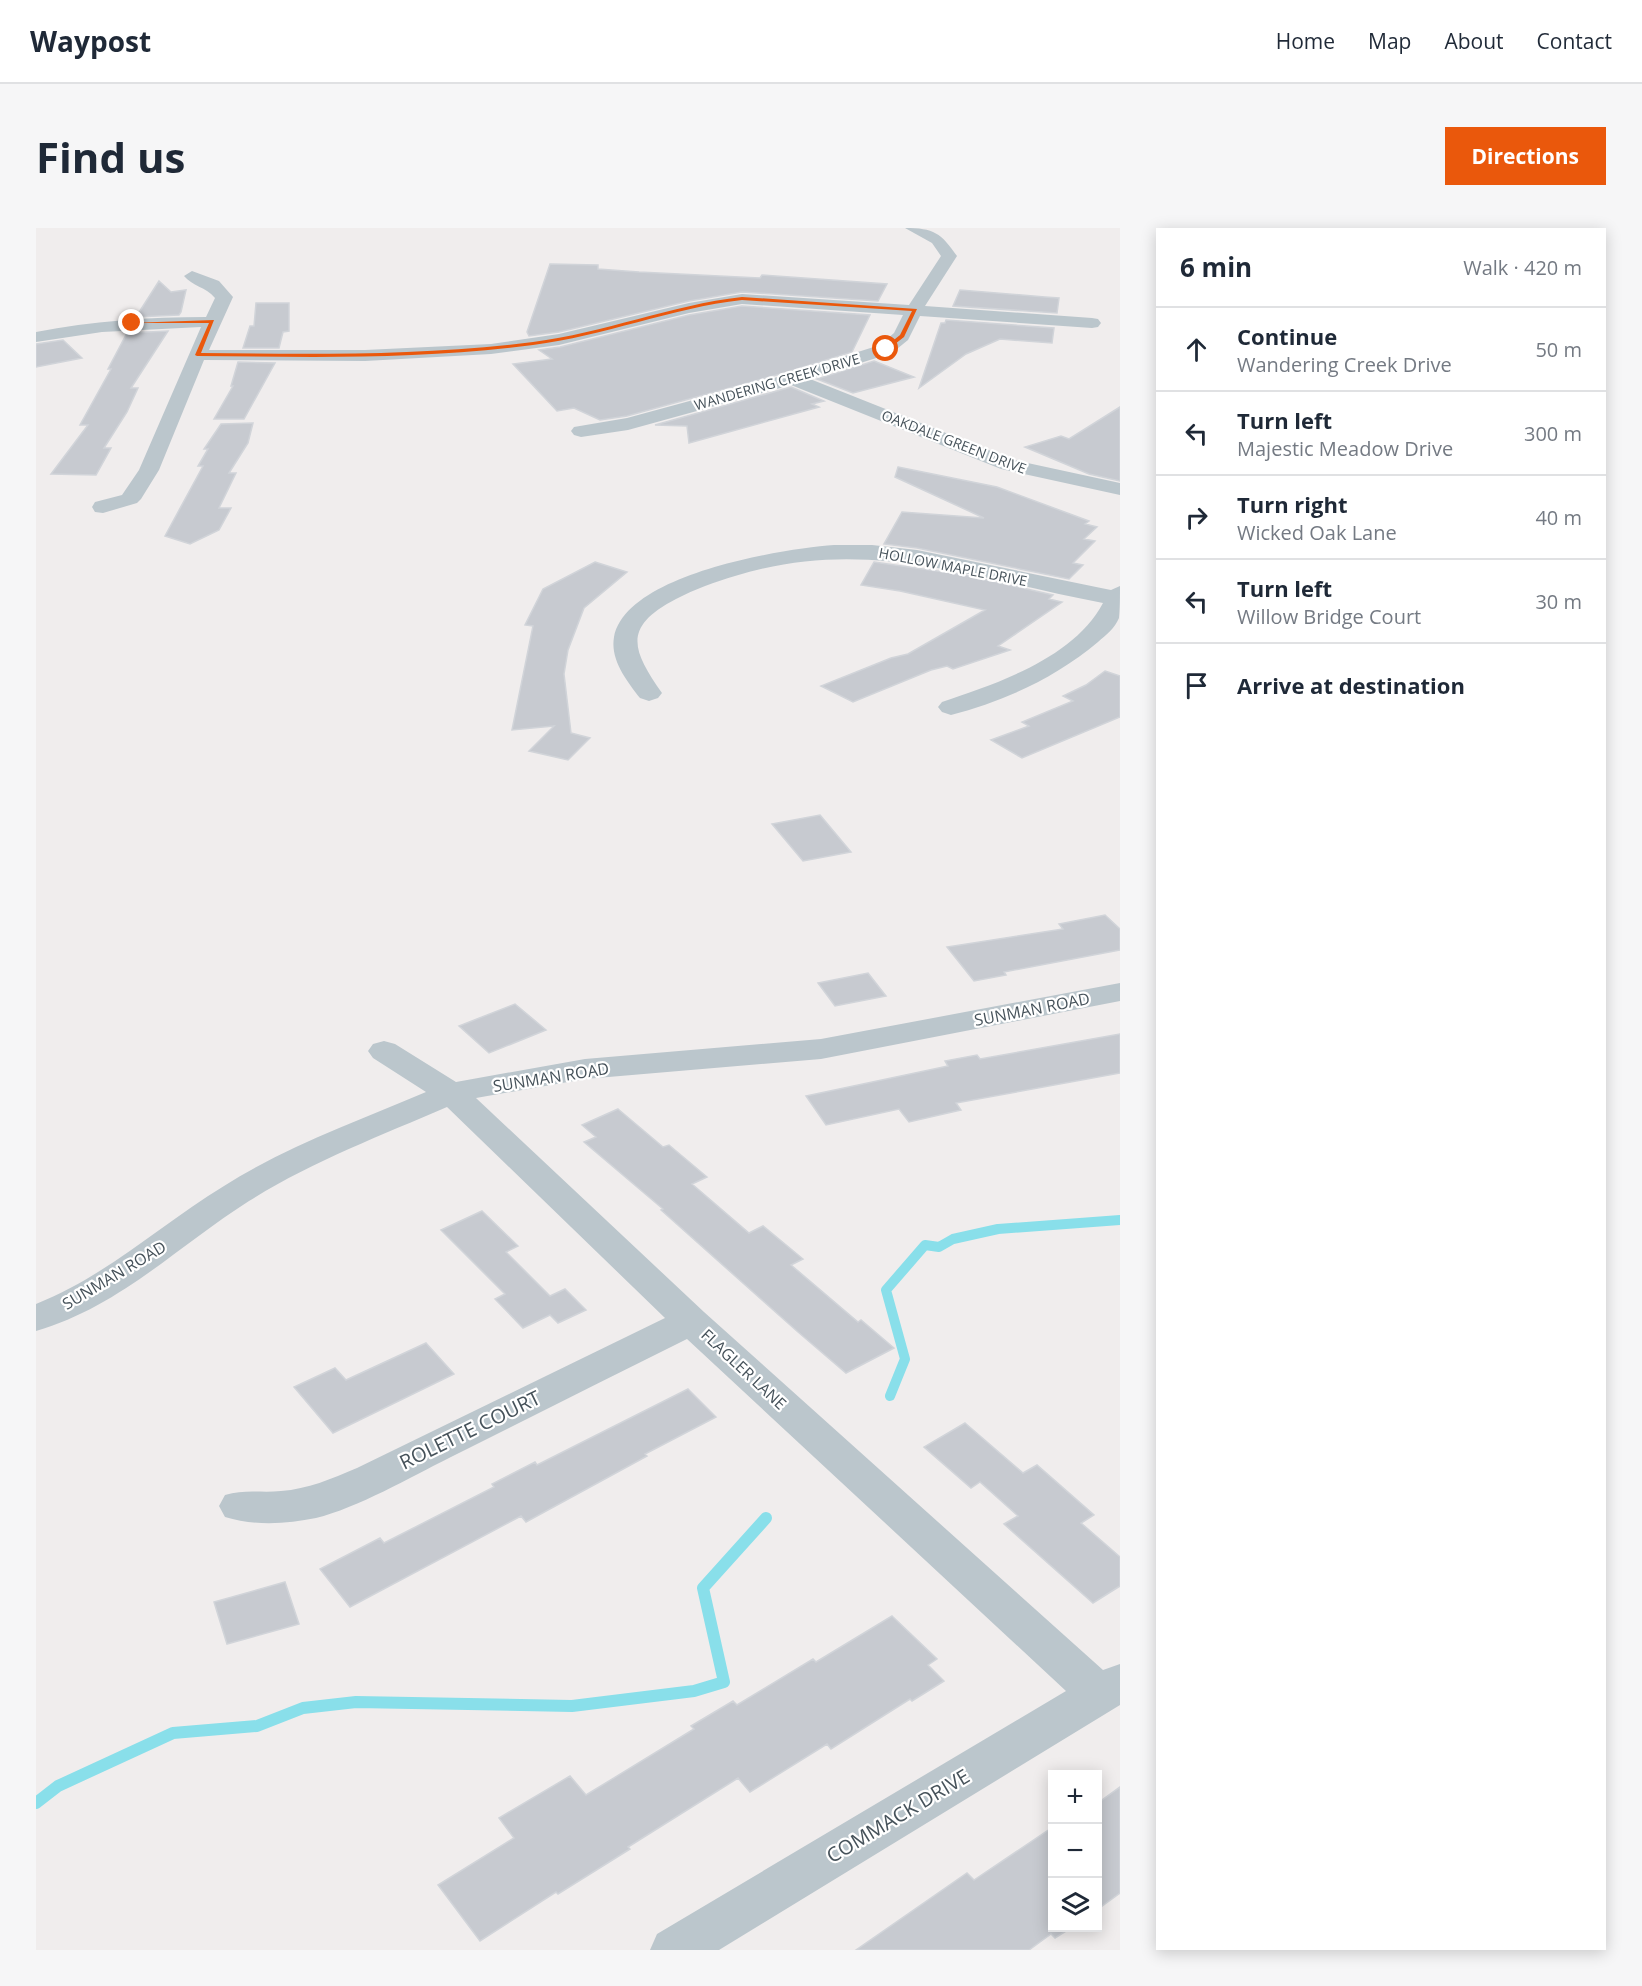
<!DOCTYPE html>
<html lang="en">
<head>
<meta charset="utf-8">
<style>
	body { margin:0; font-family:"Open Sans",sans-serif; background:#f6f6f7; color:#1f2937 }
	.controls { position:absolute; right:18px; bottom:18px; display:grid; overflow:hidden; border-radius:0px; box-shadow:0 3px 15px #0003 }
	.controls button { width:54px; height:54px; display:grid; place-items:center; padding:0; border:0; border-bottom:2px solid #e0e1e3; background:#fff; color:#1f2937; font:30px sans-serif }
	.stop { position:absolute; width:18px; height:18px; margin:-14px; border:4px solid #ea580c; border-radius:50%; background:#fff }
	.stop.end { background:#ea580c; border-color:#fff; box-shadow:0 2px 6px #0008 }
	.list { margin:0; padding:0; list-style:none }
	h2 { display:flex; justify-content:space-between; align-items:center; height:78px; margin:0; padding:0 24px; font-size:26px }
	h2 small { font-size:20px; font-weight:400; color:#747a83 }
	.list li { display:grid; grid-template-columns:39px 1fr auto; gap:18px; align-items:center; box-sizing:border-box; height:84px; padding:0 24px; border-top:2px solid #e0e1e3 }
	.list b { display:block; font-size:22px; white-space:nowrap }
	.list p { margin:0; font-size:20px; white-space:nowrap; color:#747a83 }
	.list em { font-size:20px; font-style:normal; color:#747a83 }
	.icon { flex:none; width:33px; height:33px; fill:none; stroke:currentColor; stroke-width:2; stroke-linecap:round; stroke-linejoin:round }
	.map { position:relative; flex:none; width:1084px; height:1722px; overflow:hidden; border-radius:0px }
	header { display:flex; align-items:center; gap:36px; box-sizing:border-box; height:84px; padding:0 30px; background:#fff; border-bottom:2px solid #e0e1e3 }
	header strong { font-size:28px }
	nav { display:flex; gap:33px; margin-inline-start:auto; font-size:21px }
	.intro { display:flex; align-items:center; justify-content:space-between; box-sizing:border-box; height:144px; padding:0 36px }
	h1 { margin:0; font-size:42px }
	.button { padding:15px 27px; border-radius:0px; background:#ea580c; color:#fff; font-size:21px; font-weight:700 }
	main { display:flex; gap:36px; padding:0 36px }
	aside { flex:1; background:#fff; border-radius:0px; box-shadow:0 3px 15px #0003 }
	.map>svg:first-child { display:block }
</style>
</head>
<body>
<header>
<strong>Waypost</strong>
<nav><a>Home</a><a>Map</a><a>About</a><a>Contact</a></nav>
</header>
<div class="intro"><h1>Find us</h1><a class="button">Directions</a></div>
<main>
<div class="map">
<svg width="1084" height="1722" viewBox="0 0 1084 1722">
	<rect width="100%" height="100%" fill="#f0eded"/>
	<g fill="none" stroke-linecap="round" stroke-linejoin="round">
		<path stroke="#89dfea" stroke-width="10" d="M854 1168 869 1131 850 1062 889 1017 903 1019 917 1011 962 1001 1084 992"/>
		<path stroke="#89dfea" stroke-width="12" d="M0 1575 22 1558 137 1505 221 1498 267 1480 320 1474 536 1478 658 1463 688 1454 667 1360 730 1290"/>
	</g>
	<path fill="#c7cad0" stroke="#d1d4d9" stroke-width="1.5" d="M514 36 562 37V41L603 44 724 50 726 47 851 56 842 73 706 64 653 73 523 104 493 108 491 104Z
		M123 53 135 64 150 62 145 84 143 87 100 89Z
		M924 62 1009 69 1023 70 1021 85 917 78Z
		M220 75H253V103L247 104 243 120H207L214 98H218Z
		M706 78 834 87 816 124 748 145 591 188 564 192 538 180 521 183 477 136 516 131 503 122 524 119 653 87Z
		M910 92 1018 100 1016 115 964 111 930 126 883 160 905 95H909Z
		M132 103 95 160H102L91 184 68 220H75L60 247 15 246 52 197H44L75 141H72L91 105Z
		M27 112 46 130 0 139V116Z
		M838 133 878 149 817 165 781 151Z
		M202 134 239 135 208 191H178L197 158H195Z
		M755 159 788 173 776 176 783 179 653 215 651 198 619 197Z
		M1084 179V253L1053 246 989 219 1025 208 1033 211Z
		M217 195 212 215 193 245H200L183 280H195L183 302 154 316 129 308 167 238H162L172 221H168L185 196Z
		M862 239 961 259 1053 293 1049 296 1061 299 1048 311 1059 313 1037 335 1047 337 1033 351 881 320 848 316 866 284 948 290 859 249Z
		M559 334 591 344 548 380 532 422 528 446 535 505 554 510 532 532 493 523 518 498 476 502 497 398 489 397 507 361Z
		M838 334 929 347 1017 367 1013 371 1026 374 962 418 974 422 917 441 911 438 895 442 817 474 785 458 855 430 872 426 949 382 864 363 825 357Z
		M1069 443 1084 448V489L986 530 955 512 993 498 986 494 1037 473 1027 468 1050 457Z
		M784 587 815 624 767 633 736 596Z
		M1069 687 1084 701V722L968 744 970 747 938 753 911 719 1027 701 1023 696Z
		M832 745 850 768 799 778 782 755Z
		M479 776 510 802 453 825 423 798Z
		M1084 806V845L920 875 925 882 873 894 863 881 790 897 770 868 912 838 909 833 941 827 944 831Z
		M582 881 627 919 633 917 671 949 656 956 713 1005 727 998 767 1031 755 1037 822 1094 825 1092 858 1120 810 1145 762 1104 625 982 627 981 548 914 560 909 546 897Z
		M446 983 482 1018 470 1024 514 1068 529 1061 550 1082 522 1095 514 1087 487 1100 459 1071 469 1066 405 1002Z
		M390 1115 418 1146 297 1205 258 1159 299 1140 310 1152Z
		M652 1161 680 1189 609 1226 611 1228 490 1294 485 1288 314 1379 284 1341 344 1310 348 1315 458 1259 456 1256 499 1234 501 1237Z
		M929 1195 987 1245 1001 1237 1058 1287 1045 1295 1084 1329V1358L1057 1375 968 1296 982 1288 944 1254 935 1260 888 1219Z
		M249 1354 263 1396 191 1416 178 1374Z
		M856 1388 901 1431 892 1437 908 1453 876 1473 874 1471 795 1521 791 1516 714 1564 702 1550 592 1619 594 1621 522 1666 520 1664 444 1713 402 1657 478 1610 463 1590 534 1548 550 1567 658 1501 655 1498 697 1473 701 1477 777 1431 780 1434Z
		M1084 1559V1665L1062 1681V1575Z
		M1017 1599V1700H1035L1019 1710 1015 1706 993 1722H820L931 1645 938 1652Z"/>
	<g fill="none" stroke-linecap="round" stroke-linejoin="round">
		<path fill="#bbc6cc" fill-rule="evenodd" d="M869 0C898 0 905 5 921 28L889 78 1056 90 1062 91 1065 95 1062 99 1056 100 884 88 872 112 856 125 774 151 978 232 1084 255V267L965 241 755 157 592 202 545 209 538 207 535 203 538 199 591 190 749 147 844 117 858 105 867 87 706 76 653 85 523 117 455 126 329 133 168 132 123 242 105 271 101 275 67 285 59 284 56 279 59 274 86 267 103 242 165 99 66 104 0 114V104C56 93 113 89 170 89L179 70C170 59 156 58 148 48L156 43 183 53 197 69 173 122H329L455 116 523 106 653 75 706 66 873 77 905 28 896 15Z
			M798 317H836L881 322 1065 360 1075 362 1084 358C1084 368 1084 381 1083 390 1079 400 1070 407 1062 414 1019 450 969 473 915 487L906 484 902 479 906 474C962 455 1038 430 1067 375 939 351 831 307 699 348 679 354 659 361 640 371 586 399 596 422 626 465L622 470 613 473 604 470C591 453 574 432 578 409 590 346 745 321 798 317Z
			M1084 755V773L785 831 549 851 440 870 668 1084 1067 1442 1084 1436V1477L683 1722H614L621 1706 1030 1463 651 1111C572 1150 493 1190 413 1230 375 1249 321 1280 280 1290 251 1296 218 1298 189 1289L183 1278 189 1267C208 1261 225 1265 245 1263 272 1261 295 1251 321 1240L629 1090 411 879C344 908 275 934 213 973 142 1018 83 1079 0 1103V1076C72 1047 124 997 188 958 251 918 322 893 390 864L337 830 332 823 337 816 348 813 359 816 420 854 549 831 785 811Z"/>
	</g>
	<path fill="#ea580c" d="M706 69 881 81 868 109 850 123 848 120 864 107 876 83 706 72C635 80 568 108 497 117 386 132 274 129 161 128L159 127 173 95H93L178 92 165 125C276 126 386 128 497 114 568 105 635 77 706 69Z"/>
	<g text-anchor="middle" stroke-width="4.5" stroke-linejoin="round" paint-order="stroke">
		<g font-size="14" fill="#46525a" stroke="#fff">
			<text transform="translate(741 154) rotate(-16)" y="5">WANDERING CREEK DRIVE</text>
			<text transform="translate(918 214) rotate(21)" y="5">OAKDALE GREEN DRIVE</text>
			<text transform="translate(917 339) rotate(11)" y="5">HOLLOW MAPLE DRIVE</text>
		</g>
		<g font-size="16" fill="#46525a" stroke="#fff">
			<text transform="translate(996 781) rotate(-11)" y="6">SUNMAN ROAD</text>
			<text transform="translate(515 849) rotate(-9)" y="6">SUNMAN ROAD</text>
			<text transform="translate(78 1047) rotate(-31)" y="6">SUNMAN ROAD</text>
			<text transform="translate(708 1141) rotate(43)" y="6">FLAGLER LANE</text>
		</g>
		<g font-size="20" fill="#46525a" stroke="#fff">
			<text transform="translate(434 1202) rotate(-26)" y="7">ROLETTE COURT</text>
			<text transform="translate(862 1588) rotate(-31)" y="7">COMMACK DRIVE</text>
		</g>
	</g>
</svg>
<div class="controls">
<button>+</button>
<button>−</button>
<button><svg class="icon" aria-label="layers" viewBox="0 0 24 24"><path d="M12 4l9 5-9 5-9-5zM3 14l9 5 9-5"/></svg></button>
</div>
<div class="stop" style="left:850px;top:121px"></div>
<div class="stop end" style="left:96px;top:95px"></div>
</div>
<aside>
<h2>6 min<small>Walk · 420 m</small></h2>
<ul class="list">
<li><svg class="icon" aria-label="ahead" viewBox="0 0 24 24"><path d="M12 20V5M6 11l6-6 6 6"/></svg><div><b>Continue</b><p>Wandering Creek Drive</p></div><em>50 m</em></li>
<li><svg class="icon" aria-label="left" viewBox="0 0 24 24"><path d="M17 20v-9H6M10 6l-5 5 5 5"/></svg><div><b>Turn left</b><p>Majestic Meadow Drive</p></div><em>300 m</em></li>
<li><svg class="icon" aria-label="right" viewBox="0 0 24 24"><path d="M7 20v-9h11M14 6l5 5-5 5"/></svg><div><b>Turn right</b><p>Wicked Oak Lane</p></div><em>40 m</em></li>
<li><svg class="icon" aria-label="left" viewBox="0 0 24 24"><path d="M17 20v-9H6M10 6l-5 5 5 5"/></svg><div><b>Turn left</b><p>Willow Bridge Court</p></div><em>30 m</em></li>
<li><svg class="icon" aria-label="arrive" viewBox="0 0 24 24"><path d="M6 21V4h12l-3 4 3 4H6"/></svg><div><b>Arrive at destination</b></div></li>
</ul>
</aside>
</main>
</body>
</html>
